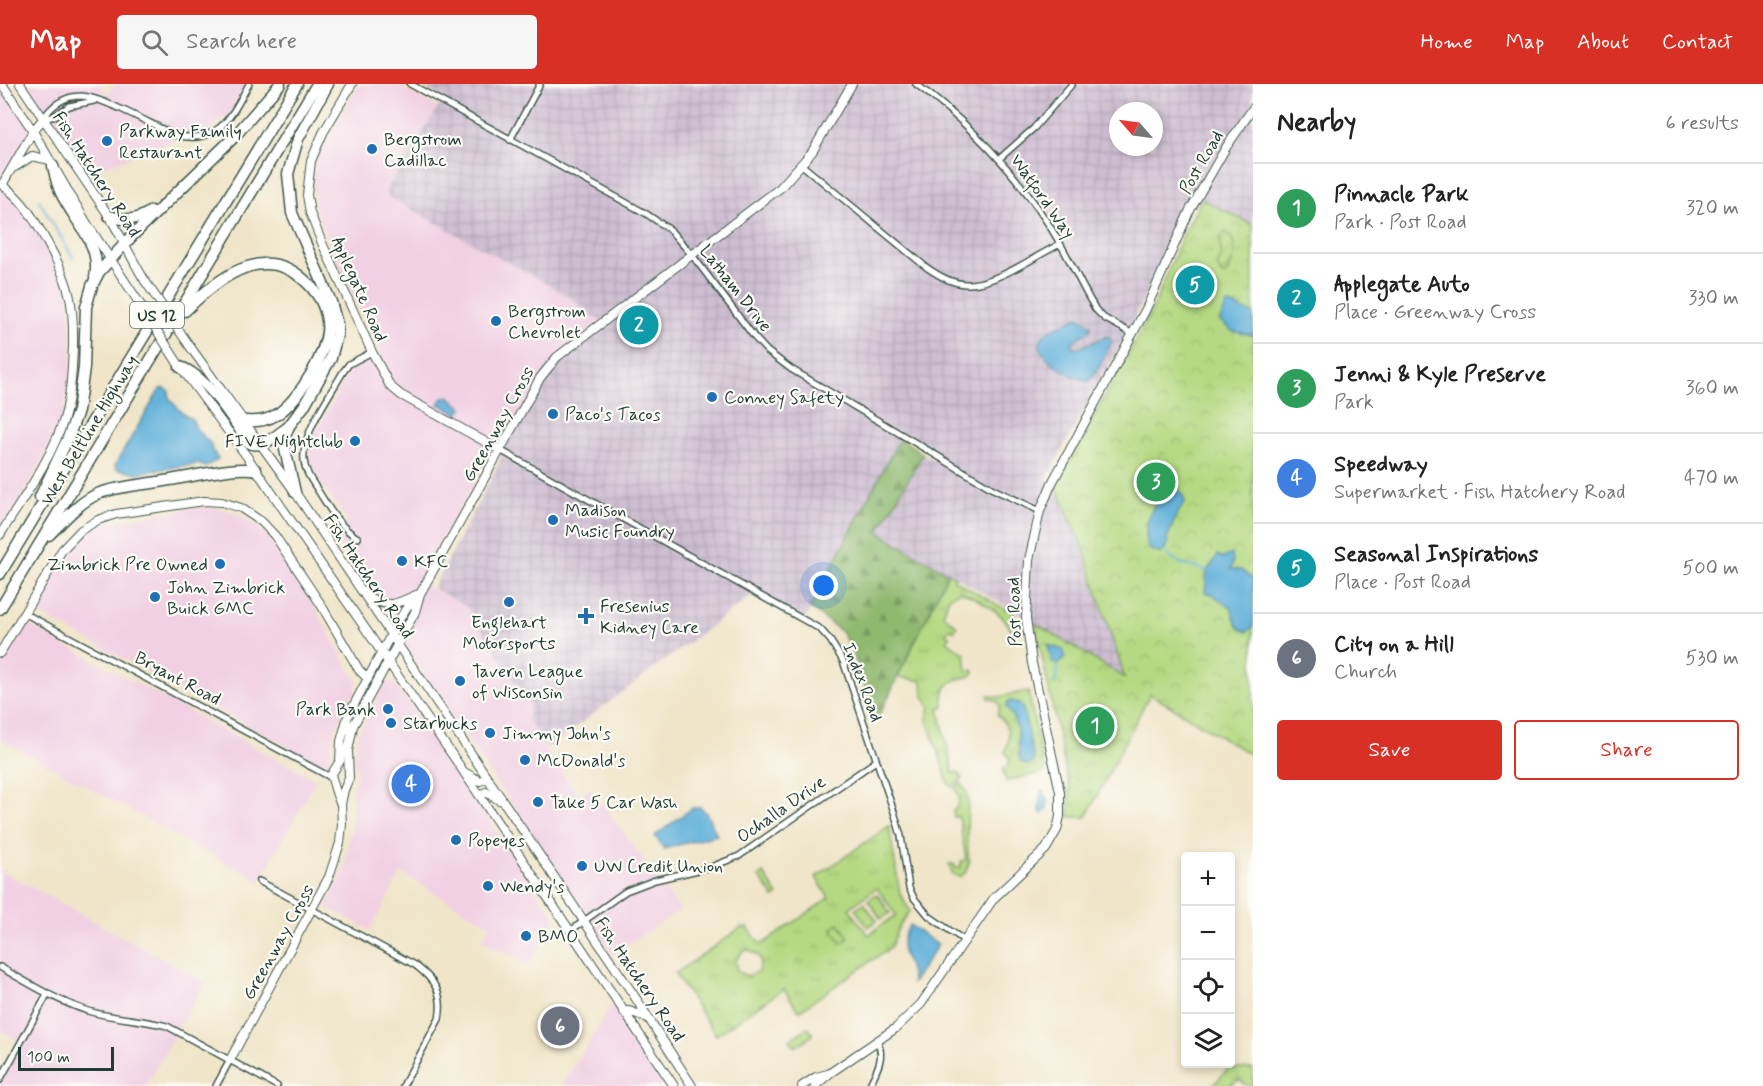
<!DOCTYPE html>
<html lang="en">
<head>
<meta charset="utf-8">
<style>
	body { margin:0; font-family:Mynerve,sans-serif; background:#f6f6f6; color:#222 }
	.controls { position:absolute; right:18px; bottom:18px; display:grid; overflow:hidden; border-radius:6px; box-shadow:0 3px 9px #0003 }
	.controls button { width:54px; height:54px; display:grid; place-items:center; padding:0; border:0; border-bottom:2px solid #e0e0e0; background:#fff; color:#222; font:30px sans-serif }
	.compass { position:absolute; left:1109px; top:18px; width:54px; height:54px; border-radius:50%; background:#fff; box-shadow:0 3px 9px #0003; rotate:298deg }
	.scale { position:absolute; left:18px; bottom:15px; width:96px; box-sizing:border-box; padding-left:6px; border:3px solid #1f3d34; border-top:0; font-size:16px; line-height:21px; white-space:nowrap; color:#1f3d34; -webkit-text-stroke:4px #fdfcf7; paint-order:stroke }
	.you { position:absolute; left:824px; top:502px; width:21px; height:21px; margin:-15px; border:4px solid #fff; border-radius:50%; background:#1a73e8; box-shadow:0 0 0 9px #1a73e833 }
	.badge { display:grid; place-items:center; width:39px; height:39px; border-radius:50%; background:#d93025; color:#fff; font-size:20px; font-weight:700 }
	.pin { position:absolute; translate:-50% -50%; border:3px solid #fff; box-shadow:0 2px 6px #0006 }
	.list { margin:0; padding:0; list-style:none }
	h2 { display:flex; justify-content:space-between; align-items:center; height:78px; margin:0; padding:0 24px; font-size:26px }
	h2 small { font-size:20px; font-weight:400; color:#767676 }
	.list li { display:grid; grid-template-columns:39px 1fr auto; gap:18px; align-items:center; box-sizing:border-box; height:90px; padding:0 24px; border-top:2px solid #e0e0e0 }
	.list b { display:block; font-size:22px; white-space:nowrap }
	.list p { margin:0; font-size:20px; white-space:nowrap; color:#767676 }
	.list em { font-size:20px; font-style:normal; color:#767676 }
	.actions { display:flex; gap:12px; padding:18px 24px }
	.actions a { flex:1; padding:14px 0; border:2px solid #d93025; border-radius:6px; text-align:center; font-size:21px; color:#d93025 }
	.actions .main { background:#d93025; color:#fff }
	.icon { flex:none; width:33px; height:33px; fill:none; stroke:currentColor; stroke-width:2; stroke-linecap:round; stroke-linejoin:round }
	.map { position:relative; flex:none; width:1253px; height:1002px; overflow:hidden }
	header { display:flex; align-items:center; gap:36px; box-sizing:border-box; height:84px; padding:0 30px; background:#d93025; color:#fff }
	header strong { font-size:28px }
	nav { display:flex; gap:33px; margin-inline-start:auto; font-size:21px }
	.search { width:420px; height:54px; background:#f6f6f6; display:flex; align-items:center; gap:15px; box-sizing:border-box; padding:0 21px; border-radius:6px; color:#767676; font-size:22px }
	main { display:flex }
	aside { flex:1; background:#fff }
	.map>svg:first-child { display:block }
</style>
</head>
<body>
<header>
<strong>Map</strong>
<div class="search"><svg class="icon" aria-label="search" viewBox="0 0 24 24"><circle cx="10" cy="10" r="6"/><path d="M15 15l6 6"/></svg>Search here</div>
<nav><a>Home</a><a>Map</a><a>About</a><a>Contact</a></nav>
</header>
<main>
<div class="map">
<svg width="1253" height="1002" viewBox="0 0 1253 1002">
	<defs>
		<pattern id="industrial-grid" width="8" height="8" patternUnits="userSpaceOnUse" patternTransform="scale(1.5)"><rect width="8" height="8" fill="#cebed1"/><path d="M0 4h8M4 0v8" fill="none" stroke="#b0a4b4"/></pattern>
		<pattern id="grass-tufts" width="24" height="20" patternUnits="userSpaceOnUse" patternTransform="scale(1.5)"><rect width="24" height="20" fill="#b5d982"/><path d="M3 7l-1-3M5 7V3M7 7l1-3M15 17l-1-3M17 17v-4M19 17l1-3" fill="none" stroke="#9bbb71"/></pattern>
		<pattern id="forest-firs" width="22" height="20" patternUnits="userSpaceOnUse" patternTransform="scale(1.5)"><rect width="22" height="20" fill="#90b970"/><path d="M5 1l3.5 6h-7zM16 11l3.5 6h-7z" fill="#75985d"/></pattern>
		<pattern id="wetland-marsh" width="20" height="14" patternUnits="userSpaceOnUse" patternTransform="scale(1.5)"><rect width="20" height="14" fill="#b5d982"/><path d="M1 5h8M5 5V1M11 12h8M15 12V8" fill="none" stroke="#9bbb71"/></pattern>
		<pattern id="park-crowns" width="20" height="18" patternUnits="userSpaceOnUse" patternTransform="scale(1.5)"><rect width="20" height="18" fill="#b5d982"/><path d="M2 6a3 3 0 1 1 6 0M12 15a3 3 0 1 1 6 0" fill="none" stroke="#9bbb71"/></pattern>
		<pattern id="garden-furrows" width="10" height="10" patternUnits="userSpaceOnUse" patternTransform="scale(1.5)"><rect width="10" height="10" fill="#b5d982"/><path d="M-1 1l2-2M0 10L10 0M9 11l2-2" fill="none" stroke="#9bbb71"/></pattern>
	</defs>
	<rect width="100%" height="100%" fill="#fdfcf7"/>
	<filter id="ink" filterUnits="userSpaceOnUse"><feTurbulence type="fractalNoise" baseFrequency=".0167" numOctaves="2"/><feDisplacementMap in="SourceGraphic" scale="12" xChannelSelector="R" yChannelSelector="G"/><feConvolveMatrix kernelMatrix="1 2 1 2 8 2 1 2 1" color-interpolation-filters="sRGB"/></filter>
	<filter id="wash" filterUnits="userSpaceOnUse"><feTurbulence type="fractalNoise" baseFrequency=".008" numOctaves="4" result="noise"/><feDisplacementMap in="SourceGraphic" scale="24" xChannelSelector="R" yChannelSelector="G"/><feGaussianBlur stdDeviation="1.35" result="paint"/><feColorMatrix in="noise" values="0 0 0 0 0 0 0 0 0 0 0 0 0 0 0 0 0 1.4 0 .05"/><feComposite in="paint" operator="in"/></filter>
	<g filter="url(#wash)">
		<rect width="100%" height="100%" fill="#f0e5c9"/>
		<path fill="#f1d0e3" d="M0 0 33 47 2 101 28 126 69 204 72 278 61 343 0 451Z
			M20 0H100L108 11 115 0H249L234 28 209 46 193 49 177 48 173 56 102 84 62 62Z
			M359 0H394L438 23 384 110 567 211 602 239 500 366 489 374 418 497 467 523 530 620 527 636 578 712 591 704 680 826 613 870 408 568 332 450 348 437 312 388 309 380 308 368 311 356 349 287 361 278 380 269 336 176 315 124 313 92 318 73 329 51Z
			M200 423 219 424 239 430 267 450 305 507 357 598 356 607 334 648 331 662 330 681 328 682H322L36 528V521L66 470 75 458 92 445 108 438Z
			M25 539 316 696 260 797 0 655V582Z
			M389 597 394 598 448 674 555 834 529 881 482 856 490 841 401 789 370 846 326 823 343 787 349 758 353 732 352 703 357 693 354 674 357 653 382 604Z
			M0 786 205 898 146 1002H0V996L21 958 0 946Z
			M613 919 651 977 667 1002H562Z"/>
		<path fill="url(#industrial-grid)" fill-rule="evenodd" d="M418 0H1253V141L1191 110 1174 144 1151 200 1124 254 1046 395 1061 405 1126 595 1035 539 878 448 923 370 936 377 939 373 902 351 805 535 756 508 548 664 527 636 530 620 467 523 433 504 499 380 501 366 550 279 602 239 567 211 384 110 444 14ZM1118 27H1154V63H1118Z"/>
		<path fill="url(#grass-tufts)" stroke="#6a8b5b" stroke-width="1.5" fill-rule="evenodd" d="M948 489 955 493 954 496 1015 531 1016 546H1011C1004 528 976 514 960 507L949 513 943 531 957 542 954 547 950 544 946 550 950 553 947 557 965 570 967 587 973 586 974 588 971 592C950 596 941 600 943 624L939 625 953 689 958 688 962 695 953 703 949 701 927 635 930 623 923 610 922 597 898 593Z
			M1028 607 1045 688 1006 697 1003 685 1008 682 1010 675 1005 668C1011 652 1010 643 997 630 1002 622 999 615 989 615L988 611 999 613ZM1006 623 1023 624 1019 658 1016 637Z
			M961 699 968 711 967 753 969 779 965 789 959 793 952 790 949 780H954L955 784 961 783V777L966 776 959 733H954L953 727C960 721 962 713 955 705Z
			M889 742 900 810 910 827 898 844 891 863 799 927 784 905 716 951 675 890 742 843 744 845 747 843 761 861 829 814 816 793ZM877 804 896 831 868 851 849 824ZM748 866 758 871 761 878 758 888 747 892 737 887 736 876 743 867Z
			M763 789 778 811 774 814 759 792Z
			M808 943 813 951 795 963 790 956Z"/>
		<path fill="url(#forest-firs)" stroke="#587b52" stroke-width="1.5" d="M900 354 923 370 878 448 948 489 876 638 860 586 842 548 810 524Z"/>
		<path fill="url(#wetland-marsh)" stroke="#6a8b5b" stroke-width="1.5" d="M1228 985H1253V1002H1248L1239 996 1228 1002H1212Z"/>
		<path fill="url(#park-crowns)" stroke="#6a8b5b" stroke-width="1.5" d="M1202 115 1253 141V672L1150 610 1086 733H1069L1070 706 1035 539 1125 594 1083 464 1056 402 1153 224 1184 149Z"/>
		<path fill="url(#garden-furrows)" stroke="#6a8b5b" stroke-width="1.5" d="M1225 148H1227C1240 163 1235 175 1225 191H1222L1217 182 1221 174 1220 155Z"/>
		<path fill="#b5d982" stroke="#6a8b5b" stroke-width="1.5" d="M877 810 890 829 881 835 868 816Z
			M864 819 877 837 868 843 855 825Z
			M839 839 849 854 841 859 832 844Z"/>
		<path fill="#60b0da" stroke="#407687" stroke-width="1.5" d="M1230 220 1253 230V251L1232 247 1220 237 1226 221Z
			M1079 233 1091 241 1090 246 1072 258 1073 263 1078 264 1107 252 1112 257 1098 285 1089 297C1074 295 1025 270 1045 250 1050 246 1072 236 1079 233Z
			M164 304 169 307V314L184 331 192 335 197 346 211 360V364L218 375 206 383 198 380 137 389 116 385 115 382 119 374 160 305Z
			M449 312 462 324 458 330 439 320 443 314Z
			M1170 404C1180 404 1183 409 1185 419L1178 428 1167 455 1168 460 1161 470 1149 465C1140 445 1153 415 1170 404Z
			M1232 470 1233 477 1231 485 1241 486 1253 495V543L1247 548C1236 544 1234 536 1232 525L1212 510 1205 509 1207 487 1218 471 1223 474Z
			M1048 561 1064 566 1065 574 1057 581 1052 578Z
			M1012 617 1019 619 1023 624 1034 676 1032 680 1027 681 1020 677C1016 653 1022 644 1006 623L1008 618Z
			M1041 707 1044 708 1048 716 1047 725 1042 730 1039 726Z
			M700 723 706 729 717 751 664 765 655 752 692 724Z
			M910 841 938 861 912 899C912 872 891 870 910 841Z"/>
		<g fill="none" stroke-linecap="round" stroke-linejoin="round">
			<path stroke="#60b0da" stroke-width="2" d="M39 116 73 174
				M1165 467C1175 482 1191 481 1207 487
				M1053 599 1057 595V581"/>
		</g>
	</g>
	<g filter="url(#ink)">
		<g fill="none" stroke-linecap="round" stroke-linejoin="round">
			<g stroke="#3e564a" stroke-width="8">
				<path id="street" d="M410 0 645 129 669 145 692 171 755 254 767 267 791 285 993 405 1040 427
					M916 0C974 43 1025 98 1061 161 1073 182 1083 205 1096 226L1104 234 1133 250
					M43 35C51 22 64 12 81 12 103 13 152 41 175 51 218 62 231 33 249 0
					M43 35 55 32 69 22 94 17
					M510 56 540 0
					M999 75 1034 44 1072 0
					M802 81 926 183C939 192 954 201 970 200 997 199 1036 172 1060 160
					M500 366 820 545 830 556 843 577 895 731 901 752 909 804 914 814 929 832 965 857
					M358 454C342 445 332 429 322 413 315 401 305 390 304 376 301 351 330 311 343 288L349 280 372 268
					M24 529 332 694
					M259 797 415 881C435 896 444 910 439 935L403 1002
					M570 847 626 807 655 796 711 783 739 772 876 677
					M0 883C28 899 57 917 88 927 114 935 141 935 167 942L277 1002
					M0 996 48 909
					M216 1002 230 976
					M869 1002C876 988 886 972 877 958"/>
			</g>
			<g stroke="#3e564a" stroke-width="10">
				<path id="secondary" d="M2 0 33 47 86 138 136 214
					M20 0 109 132C122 153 132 176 145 197
					M352 0 323 49 311 77 307 111 310 129 322 159 372 268 390 302 401 311 500 366
					M15 83 32 72 50 76
					M191 264 295 408 633 910 692 1002
					M182 285 248 374 455 675 674 1002
					M0 451C23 414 51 376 64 335 71 311 72 287 73 262 74 219 70 200 49 162 37 140 24 115 2 101L33 47 43 35
					M366 511C387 525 395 521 416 511
					M0 569 62 466 81 446 98 436 116 430 204 417 222 418 241 424 262 438 275 452 320 519 359 586 368 595
					M466 689 480 697 487 694
					M479 711 486 708 499 716
					M341 720C336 712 334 700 331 691L340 677 341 657 348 632 396 541 407 523 419 511
					M624 928 629 927 648 934
					M230 976 329 793 340 759 342 740 341 720 344 706 349 694 348 667 353 642 415 528 420 510 540 294 557 273 780 104 812 68 852 0
					M802 1002 816 993 828 990
					M815 1002 830 989 896 944 921 920 994 814 1046 765 1057 746 1060 732V708L1032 579 1026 534 1029 476 1040 427 1052 399 1146 225 1189 128 1225 65 1253 24"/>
			</g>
			<g stroke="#3e564a" stroke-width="13">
				<path id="highway" d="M53 82C55 90 57 101 61 109 74 137 102 160 95 193
					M109 132C125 137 137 137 151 127
					M185 227C215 197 261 158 303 195 316 206 325 220 327 237 331 264 299 317 276 331 266 337 257 338 246 337
					M180 283C206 291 234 337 249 359 263 365 277 351 288 343
					M295 408 283 357 289 342 304 322 331 274 337 251V240L331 218 292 129 288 90 298 55 328 0
					M40 413 68 354 78 327 84 284 86 223 92 202 99 188 132 152 233 54 280 0
					M49 451C64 436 80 417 100 409 120 402 143 401 164 397 187 394 236 381 256 386
					M0 490 297 0
					M0 525 317 0"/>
			</g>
			<use href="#street" stroke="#fff" stroke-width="5"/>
			<use href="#secondary" stroke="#fff" stroke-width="8"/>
			<use href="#highway" stroke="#fff" stroke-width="10"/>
			<g stroke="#3e564a" stroke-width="10" stroke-linecap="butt">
				<path id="secondary-bridge" d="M145 197 191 264
					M136 214 179 281"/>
			</g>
			<use href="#secondary-bridge" stroke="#fff" stroke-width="8"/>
		</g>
	</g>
	<g fill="#1f6fb2" stroke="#fdfcf7" stroke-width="2">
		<circle cx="107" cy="57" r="6"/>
		<circle cx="372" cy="65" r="6"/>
		<circle cx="496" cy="237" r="6"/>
		<circle cx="712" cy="313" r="6"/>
		<circle cx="553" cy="330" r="6"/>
		<circle cx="355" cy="357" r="6"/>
		<circle cx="553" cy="436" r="6"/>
		<circle cx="402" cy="477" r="6"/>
		<circle cx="220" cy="480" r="6"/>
		<circle cx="155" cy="513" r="6"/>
		<circle cx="509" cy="518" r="6"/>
		<path d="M583 523h6v6h6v6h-6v6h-6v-6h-6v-6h6z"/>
		<circle cx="460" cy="597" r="6"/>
		<circle cx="388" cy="625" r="6"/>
		<circle cx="391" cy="639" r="6"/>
		<circle cx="490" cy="649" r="6"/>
		<circle cx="525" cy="676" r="6"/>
		<circle cx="538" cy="718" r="6"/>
		<circle cx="456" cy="756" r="6"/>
		<circle cx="582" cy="782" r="6"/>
		<circle cx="488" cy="802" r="6"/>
		<circle cx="526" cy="852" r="6"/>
	</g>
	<g text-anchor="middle" stroke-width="4.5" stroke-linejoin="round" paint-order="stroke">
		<rect fill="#fdfcf7" stroke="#62766e" stroke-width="1.5" x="130" y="218" width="54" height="26" rx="4.5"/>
		<g font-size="16" font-weight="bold" fill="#1f3d34">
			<text x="157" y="237">US 12</text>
		</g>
		<g font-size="18" fill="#1f3d34" stroke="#fdfcf7" text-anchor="start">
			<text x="119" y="53">Parkway Family<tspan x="119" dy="21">Restaurant</tspan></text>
			<text x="384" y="61">Bergstrom<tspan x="384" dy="21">Cadillac</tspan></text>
			<text x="508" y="233">Bergstrom<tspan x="508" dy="21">Chevrolet</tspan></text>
			<text x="724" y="319">Conney Safety</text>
			<text x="565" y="336">Paco's Tacos</text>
			<text x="343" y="363" text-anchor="end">FIVE Nightclub</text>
			<text x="565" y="432">Madison<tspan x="565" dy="21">Music Foundry</tspan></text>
			<text x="414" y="483">KFC</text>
			<text x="208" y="486" text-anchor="end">Zimbrick Pre Owned</text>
			<text x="167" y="509">John Zimbrick<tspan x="167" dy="21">Buick GMC</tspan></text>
			<text x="600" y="528">Fresenius<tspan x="600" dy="21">Kidney Care</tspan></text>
			<text x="509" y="544" text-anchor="middle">Englehart<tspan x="509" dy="21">Motorsports</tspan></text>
			<text x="472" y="593">Tavern League<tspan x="472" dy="21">of Wisconsin</tspan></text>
			<text x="376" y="631" text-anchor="end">Park Bank</text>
			<text x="403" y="645">Starbucks</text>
			<text x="502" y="655">Jimmy John's</text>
			<text x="537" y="682">McDonald's</text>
			<text x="550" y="724">Take 5 Car Wash</text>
			<text x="468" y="762">Popeyes</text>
			<text x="594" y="788">UW Credit Union</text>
			<text x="500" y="808">Wendy's</text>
			<text x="538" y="858">BMO</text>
		</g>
		<g font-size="18" fill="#1f3d34" stroke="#fdfcf7">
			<text transform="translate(1201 78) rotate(-60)" y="6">Post Road</text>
			<text transform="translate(97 90) rotate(57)" y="6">Fish Hatchery Road</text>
			<text transform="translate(1043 112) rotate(55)" y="6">Watford Way</text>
			<text transform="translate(736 204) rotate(52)" y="6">Latham Drive</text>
			<text transform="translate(360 205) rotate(66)" y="6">Applegate Road</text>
			<text transform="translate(498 340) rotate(-61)" y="6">Greenway Cross</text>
			<text transform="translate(89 346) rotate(-59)" y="6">West Beltline Highway</text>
			<text transform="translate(369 492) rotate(56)" y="6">Fish Hatchery Road</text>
			<text transform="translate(1014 528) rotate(-92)" y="6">Post Road</text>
			<text transform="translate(178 594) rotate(28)" y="6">Bryant Road</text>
			<text transform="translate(863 598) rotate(69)" y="6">Index Road</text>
			<text transform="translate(781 725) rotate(-35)" y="6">Ochalla Drive</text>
			<text transform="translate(278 858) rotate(-61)" y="6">Greenway Cross</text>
			<text transform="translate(640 895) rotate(56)" y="6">Fish Hatchery Road</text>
		</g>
	</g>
</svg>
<div class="controls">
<button>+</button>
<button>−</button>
<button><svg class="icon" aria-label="locate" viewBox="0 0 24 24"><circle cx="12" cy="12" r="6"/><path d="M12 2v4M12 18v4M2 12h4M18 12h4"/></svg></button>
<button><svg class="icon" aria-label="layers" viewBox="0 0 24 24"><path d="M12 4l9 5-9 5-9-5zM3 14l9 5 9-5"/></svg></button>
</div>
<svg class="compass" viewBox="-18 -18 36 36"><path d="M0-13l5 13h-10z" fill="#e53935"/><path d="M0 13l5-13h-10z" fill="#767676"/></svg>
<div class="scale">100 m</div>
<div class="you"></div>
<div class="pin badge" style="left:1095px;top:642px;background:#2e9e5b">1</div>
<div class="pin badge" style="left:639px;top:241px;background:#0f9aa8">2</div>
<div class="pin badge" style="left:1156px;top:398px;background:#2e9e5b">3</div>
<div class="pin badge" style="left:411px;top:700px;background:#3f7fe0">4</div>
<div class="pin badge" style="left:1195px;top:201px;background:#0f9aa8">5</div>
<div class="pin badge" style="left:560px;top:942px;background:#6b7280">6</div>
</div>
<aside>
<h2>Nearby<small>6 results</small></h2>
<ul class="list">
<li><span class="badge" style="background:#2e9e5b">1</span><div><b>Pinnacle Park</b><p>Park · Post Road</p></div><em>320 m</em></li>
<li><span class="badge" style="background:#0f9aa8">2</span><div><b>Applegate Auto</b><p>Place · Greenway Cross</p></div><em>330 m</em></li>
<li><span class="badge" style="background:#2e9e5b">3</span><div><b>Jenni &amp; Kyle Preserve</b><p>Park</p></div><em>360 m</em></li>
<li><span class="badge" style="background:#3f7fe0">4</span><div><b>Speedway</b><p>Supermarket · Fish Hatchery Road</p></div><em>470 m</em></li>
<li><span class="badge" style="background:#0f9aa8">5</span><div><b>Seasonal Inspirations</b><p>Place · Post Road</p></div><em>500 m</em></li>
<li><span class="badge" style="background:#6b7280">6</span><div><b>City on a Hill</b><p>Church</p></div><em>530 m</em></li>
</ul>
<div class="actions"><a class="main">Save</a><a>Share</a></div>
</aside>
</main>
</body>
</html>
